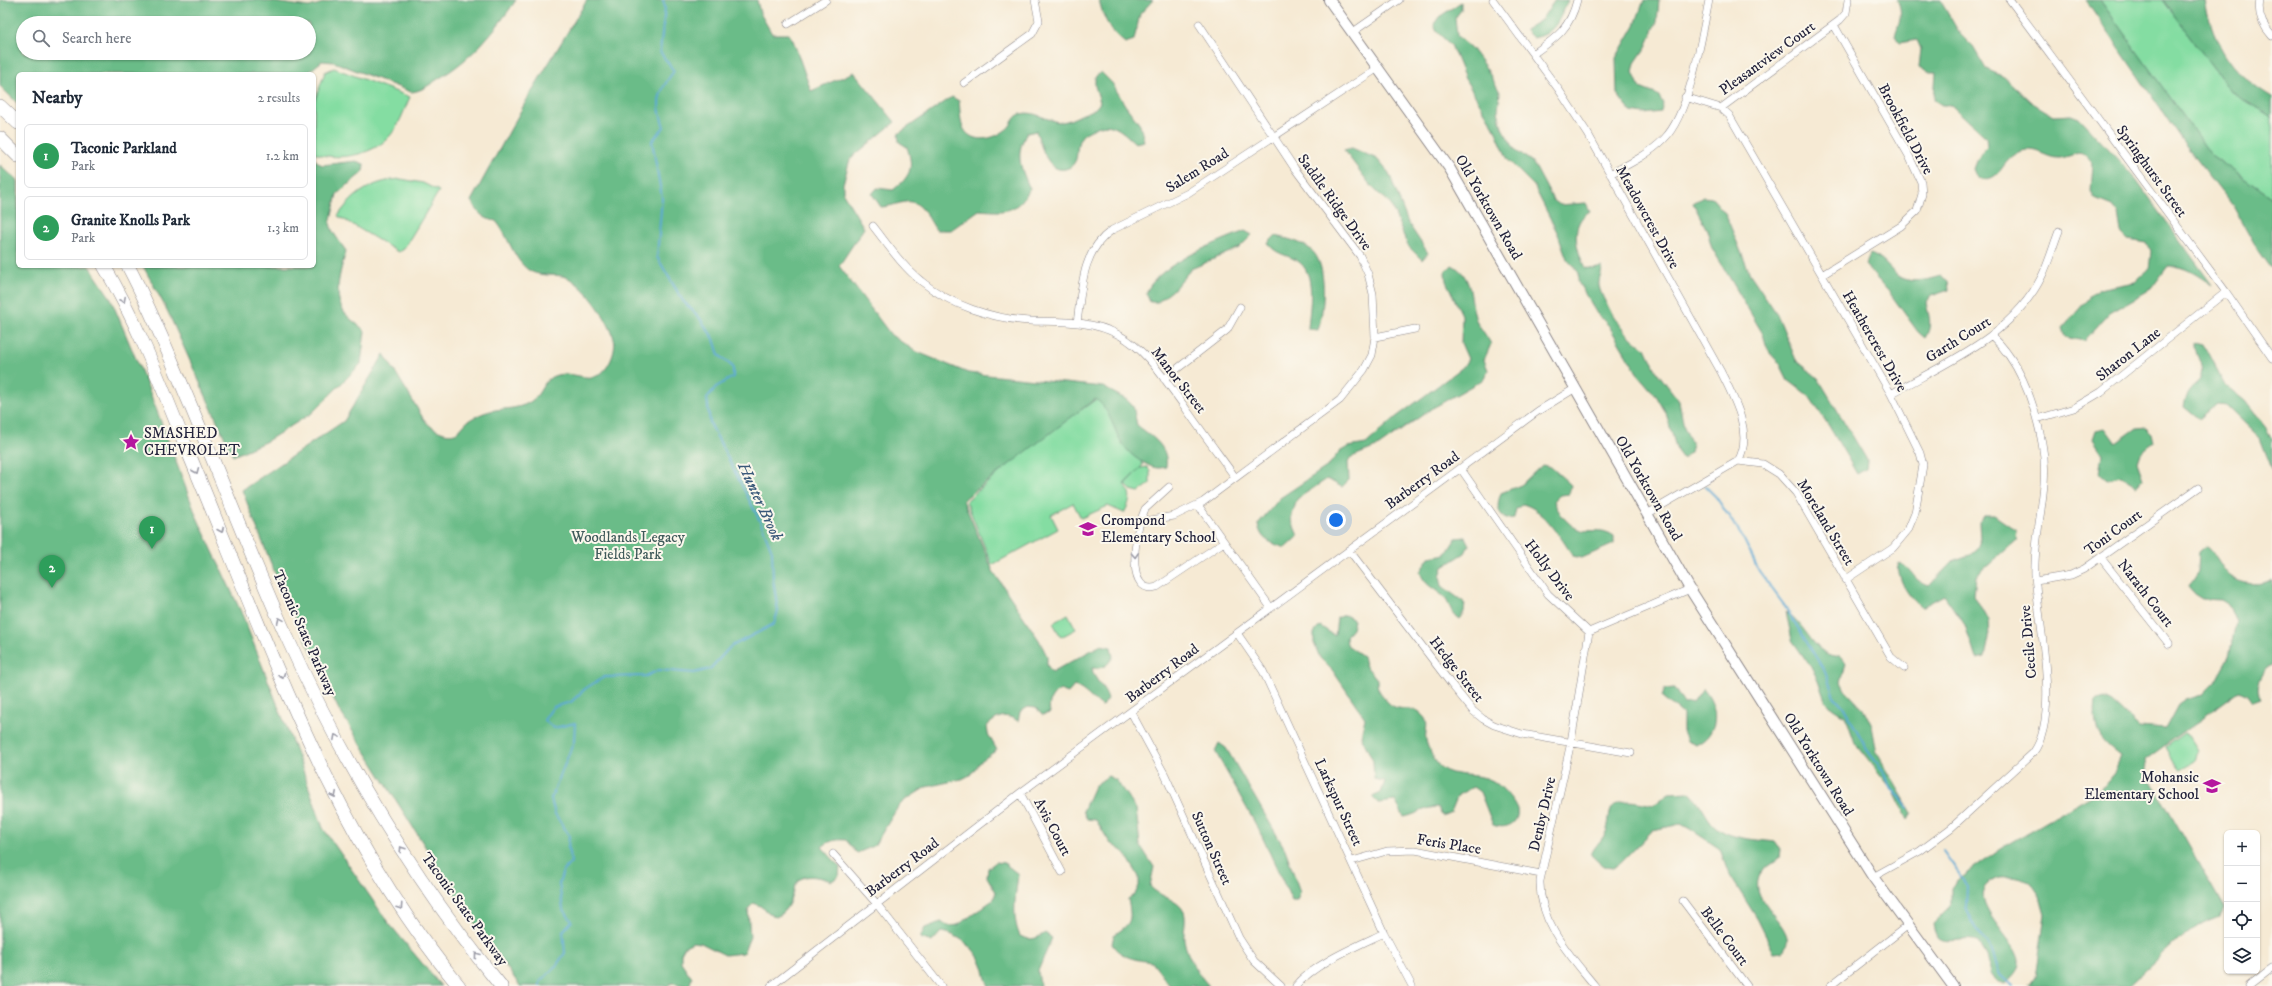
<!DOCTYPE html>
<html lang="en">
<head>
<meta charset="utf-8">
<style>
	body { margin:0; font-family:"IM FELL DW Pica",serif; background:#f2f2f3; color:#1f2937 }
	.controls { position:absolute; right:12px; bottom:12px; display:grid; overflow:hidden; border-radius:6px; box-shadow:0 1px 3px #0004 }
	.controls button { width:36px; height:36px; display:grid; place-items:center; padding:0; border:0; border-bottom:1px solid #e0e1e3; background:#fff; color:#1f2937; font:20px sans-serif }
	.you { position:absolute; left:1336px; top:520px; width:14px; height:14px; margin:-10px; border:3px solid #fff; border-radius:50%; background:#1a73e8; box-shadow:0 0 0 6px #1a73e833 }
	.badge { display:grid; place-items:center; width:26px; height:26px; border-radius:50%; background:#b45309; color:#fff; font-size:13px; font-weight:700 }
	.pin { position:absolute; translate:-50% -33px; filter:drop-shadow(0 1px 2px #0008) }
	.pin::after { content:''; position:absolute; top:21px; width:14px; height:12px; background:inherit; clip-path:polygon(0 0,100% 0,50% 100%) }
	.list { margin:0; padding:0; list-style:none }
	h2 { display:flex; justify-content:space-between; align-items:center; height:52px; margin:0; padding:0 16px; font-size:17px }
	h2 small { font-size:13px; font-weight:400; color:#747a83 }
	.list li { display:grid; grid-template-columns:26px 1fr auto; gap:12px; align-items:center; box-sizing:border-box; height:64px; margin:0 8px 8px; padding:0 8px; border:1px solid #e0e1e3; border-radius:6px }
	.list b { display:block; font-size:15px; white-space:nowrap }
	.list p { margin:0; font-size:13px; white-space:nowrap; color:#747a83 }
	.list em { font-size:13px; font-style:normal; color:#747a83 }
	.icon { flex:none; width:22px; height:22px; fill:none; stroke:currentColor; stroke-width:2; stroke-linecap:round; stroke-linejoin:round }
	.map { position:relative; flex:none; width:2272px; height:986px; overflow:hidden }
	.search { position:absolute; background:#fff; box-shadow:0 1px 3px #0004; left:16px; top:16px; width:300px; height:44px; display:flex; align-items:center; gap:10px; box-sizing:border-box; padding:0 14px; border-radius:22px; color:#747a83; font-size:15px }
	.panel { position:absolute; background:#fff; box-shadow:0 1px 3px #0004; left:16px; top:72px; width:300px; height:196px; border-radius:6px }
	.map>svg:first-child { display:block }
</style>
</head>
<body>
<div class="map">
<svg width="2272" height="986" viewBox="0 0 2272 986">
	<rect width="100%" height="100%" fill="#fbf7ec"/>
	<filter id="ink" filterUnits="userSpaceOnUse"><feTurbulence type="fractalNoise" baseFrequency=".025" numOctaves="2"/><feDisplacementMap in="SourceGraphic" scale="8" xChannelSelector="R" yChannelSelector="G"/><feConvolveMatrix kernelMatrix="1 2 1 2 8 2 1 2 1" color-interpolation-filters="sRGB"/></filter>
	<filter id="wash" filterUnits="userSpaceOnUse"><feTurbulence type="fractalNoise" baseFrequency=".012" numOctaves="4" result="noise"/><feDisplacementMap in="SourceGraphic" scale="16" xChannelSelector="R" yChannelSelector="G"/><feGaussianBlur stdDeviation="0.9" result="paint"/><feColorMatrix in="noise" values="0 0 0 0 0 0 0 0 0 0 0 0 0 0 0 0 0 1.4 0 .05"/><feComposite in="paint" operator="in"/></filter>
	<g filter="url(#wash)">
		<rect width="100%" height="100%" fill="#f6ead4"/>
		<path fill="#84dda2" stroke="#53806e" d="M2100 0H2163L2232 93 2272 117V198L2211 155Z
			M334 68 410 97C404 110 399 127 388 138 370 156 338 161 314 153V103L325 72Z
			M401 179 423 183 439 191 403 250 398 252 338 216C354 193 372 181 401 179Z
			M1102 395 1143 465 1124 484C1133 495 1130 502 1124 513L1108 506 1081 518 1073 503 1051 515 1058 529 992 565 966 501 1028 448Z
			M1147 467 1150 471V484L1139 492 1131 490 1125 484 1140 468Z
			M1068 614 1076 629 1061 637 1053 623Z
			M2185 733 2187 734 2197 750 2194 761 2180 769 2177 767 2166 747Z"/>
		<path fill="#6bbc88" stroke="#466f62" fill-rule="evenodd" d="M0 0H259L309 7 334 0H516C494 32 472 59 438 79 429 85 422 91 411 92L334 62 322 61 306 74H18V104L0 86ZM23 23H309V53H23Z
			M587 0H757L760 13 772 34H789L793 40 811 91 854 72 895 122 850 159 843 184V193L864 228 839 266 891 335 915 351 968 373 1103 387 1127 400 1133 406 1137 425C1152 437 1169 446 1166 467 1157 469 1154 468 1146 464 1110 447 1117 412 1095 399L963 500 993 571 1039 640 1047 656V665L1052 672 1101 645 1111 647 1113 657C1107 666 1103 669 1092 668 1094 681 1105 686 1108 699L1102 706C1091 700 1086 690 1074 686L1068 693 1060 690C1051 696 1048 702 1050 713L1042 715 1036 708 1028 707 1020 712 1018 721C1005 713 998 716 987 726L988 734 997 750 982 760 970 775 962 779 926 787 904 801 898 807 874 846 857 853 846 840C835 839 829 841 822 847L840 867 839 876 832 881C779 863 804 903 776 917 767 913 763 906 754 903L748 909 750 937 743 953 725 955 701 943 693 942 685 946 681 953V962L692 978 689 986 672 983 667 986H520L460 902 338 708 276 576 242 490 344 421 384 354C394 370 404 386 414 403 418 409 422 418 427 423 434 430 448 437 457 432 461 430 464 424 468 421 472 418 479 415 484 413 499 407 516 411 530 402 542 395 542 378 557 375 579 370 595 390 610 362 613 356 616 346 614 339 610 321 582 279 562 276 550 274 538 277 527 269 513 258 508 235 496 221 482 219 478 212 471 201L530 94Z
			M1099 0H1153L1140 14 1134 40 1125 43C1109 30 1104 20 1099 0Z
			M1555 0H1568C1559 19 1556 34 1533 38L1525 30 1541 20Z
			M1644 0H1659L1657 22 1646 47 1635 63 1633 72 1640 88 1658 95 1663 103 1661 112 1644 114 1631 112 1617 94 1616 58 1635 25Z
			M1897 0H1940L1960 34 1973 47 1986 69 2004 77 2031 102 2054 116 2071 115 2079 118 2136 179 2212 285C2198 276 2185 265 2168 266L2151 289 2109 313 2084 341 2065 337 2062 329 2092 294 2099 289 2135 282 2149 269 2151 251 2147 243 2128 240 2121 233 2118 214 2112 206 2095 199 2091 191 2093 163C2080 146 2076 156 2060 158 2043 159 2033 141 2013 156 1999 167 1999 183 1977 178L1973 169 1976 161 1987 146 1986 137 1951 105H1942L1934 100 1936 72H1927L1919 67 1921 49 1917 40 1899 43 1895 35C1899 23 1904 12 1897 0Z
			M2086 0H2100L2211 155 2272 198V269L2254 244 2233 206 2181 139Z
			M2163 0H2205C2208 20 2217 44 2229 61 2237 74 2259 89 2272 97V117L2232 93Z
			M1461 2V10L1455 18 1457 36 1471 48 1486 68 1500 92 1498 111 1502 128 1516 151 1531 161 1536 168 1553 200 1560 205 1586 203 1590 211C1569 224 1576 248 1585 268L1594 269 1602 267C1602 273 1598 281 1599 286 1603 304 1628 341 1646 348L1657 372 1679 401 1684 427 1692 444 1690 452 1683 459 1677 451 1666 413 1657 397 1639 376 1609 326 1597 314 1578 282 1579 273 1567 259 1558 234 1534 186 1508 160 1494 127 1465 79 1451 45 1437 32 1434 24 1439 17Z
			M1101 72 1112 83 1125 105 1140 125 1144 141 1135 143C1122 131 1111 119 1093 129 1089 131 1084 133 1082 136 1076 142 1078 152 1076 159 1074 165 1070 168 1065 169 1047 173 1041 144 1036 131L1027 133C1014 154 1021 169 1030 189 1015 214 1005 212 979 210L951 230H936C928 218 921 199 905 202 897 203 890 207 881 207L872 194 877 188 893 190C911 176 914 168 907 147L899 142 898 134 952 97 959 101C960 109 960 118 962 125 970 147 997 139 1009 127 1013 122 1014 116 1021 114 1034 110 1047 121 1060 122 1068 122 1076 117 1083 114 1091 111 1096 110 1100 102L1095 86V77Z
			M1352 148 1377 159 1389 173 1408 223 1428 253 1422 260 1408 246 1391 205 1371 186 1344 150Z
			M314 159 322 165 356 161 364 164 363 172 337 194 330 224 333 232 346 251C341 270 332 294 344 312 349 319 359 325 365 331L361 364 312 413 267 441 233 456 167 310 143 266H314Z
			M0 165 18 181V266H89L110 297 149 390 196 515 242 614 300 762 323 828 387 921 441 986H0Z
			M1703 197 1712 198 1725 213 1750 274 1777 314 1796 360 1818 378 1867 460 1866 469 1857 474 1829 426 1809 396 1788 380 1780 364 1768 351 1763 334 1712 248 1707 230 1693 203Z
			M1245 231 1252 235 1239 248 1191 269 1173 290 1158 302H1150L1146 293C1158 264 1216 243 1245 231Z
			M1275 236C1286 238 1301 242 1310 249 1329 263 1324 311 1318 330L1308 329C1309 309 1318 272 1296 260 1285 254 1275 254 1268 243Z
			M1870 254C1883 258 1888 268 1898 276 1908 284 1930 280 1941 276L1948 281 1949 290 1931 296 1926 303C1929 317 1933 325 1925 338L1918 332 1889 292 1865 265Z
			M1452 265C1474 276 1469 300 1476 320 1480 328 1487 336 1491 344L1484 360 1488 370 1484 379 1431 409 1379 446 1354 456 1348 462 1349 480 1342 487 1327 479 1297 499 1291 519 1298 536 1285 548C1270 542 1261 541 1258 524L1280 498 1328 466 1339 452 1348 447 1366 444 1395 418 1463 367 1468 359 1461 343 1462 315 1446 281 1445 272Z
			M2195 342 2203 344 2224 384 2245 401 2266 428 2272 439V469L2260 438 2226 405 2217 404 2199 419 2184 407C2185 391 2197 388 2201 375 2204 364 2194 355 2195 342Z
			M2146 427 2152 433 2154 442 2140 453 2137 462 2143 479 2137 486 2121 476 2107 479 2100 473 2103 454 2093 439 2096 430 2105 428 2116 443 2137 428Z
			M1542 465 1551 467 1571 485 1569 494 1560 495 1554 501C1557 511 1568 525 1578 529 1590 534 1600 526 1614 536V544L1582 558 1573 556C1561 538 1545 510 1523 504L1516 509 1514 518 1506 519C1496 511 1497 504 1501 493L1521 485Z
			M1985 515H1994L2017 531 2016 541 1976 576 1974 595 1988 620 1989 638 1985 657 1976 659 1965 625 1944 595 1922 607C1909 599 1896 577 1899 563 1915 570 1910 579 1929 586L1953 561 1970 555 1977 549 1980 540 1979 522Z
			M1465 537 1469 545 1465 553 1443 567 1440 576 1442 586 1465 603 1464 612 1459 619C1450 613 1450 603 1443 596 1433 587 1425 586 1420 572L1429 557 1446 554 1456 538Z
			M2206 546C2217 554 2220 567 2230 576 2242 585 2259 586 2272 580V665L2267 667C2261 678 2254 686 2261 699L2253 702 2248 695 2239 691 2145 760 2146 770 2224 908 2220 916 2203 923 2180 938 2129 986H2030L2036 977 2045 914 2040 896 2030 881C2015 876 2007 873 1993 881 1961 899 2017 939 2019 961 2020 971 2011 977 2005 984L1996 981 1991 974 1987 956 1977 941C1959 935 1936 952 1933 924L1951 906V888L1956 881 2001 848 2098 792 2114 773 2121 756C2097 738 2093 730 2096 701L2104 698 2112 702 2139 727 2165 729 2178 705 2185 700 2202 695 2215 682 2229 657 2236 622 2229 605 2221 600 2202 599 2194 594 2188 587 2198 571 2199 552Z
			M1786 612C1806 623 1815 659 1840 656L1846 663 1841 682 1845 690 1864 710 1872 726 1877 753 1912 813 1908 820 1895 793 1855 743 1846 717 1830 707 1825 700 1815 673 1792 640Z
			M1345 615 1354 620 1352 629 1346 636 1347 645 1363 656 1365 665 1377 679C1377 687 1378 690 1383 696 1396 717 1408 702 1422 715 1431 723 1424 731 1426 740 1427 747 1435 762 1440 767 1454 779 1478 772 1493 781 1501 786 1514 800 1517 809 1520 824 1505 830 1493 825L1480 792 1473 787 1458 795 1451 812 1442 816 1438 807C1425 807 1416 815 1404 817L1395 801 1378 803 1372 797 1381 793 1385 781 1374 779 1373 761 1361 736 1365 718 1333 671 1320 658 1314 643V633L1320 626 1335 636 1337 618Z
			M1674 688 1684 704 1693 703 1703 689C1719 707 1720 733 1696 745L1687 741 1683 732V714L1662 697 1665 689Z
			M1219 743 1226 748 1285 849 1300 892 1297 901H1292L1260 832 1215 751Z
			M1108 776 1116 780 1136 809 1140 845 1154 867 1150 886C1158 897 1179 899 1184 912 1187 920 1183 931 1184 940 1187 957 1198 974 1209 986H1170L1152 962C1137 960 1120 958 1112 944L1114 935C1132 923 1132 921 1128 899L1135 894 1139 886V877L1125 853 1110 843 1096 820 1087 819 1083 811 1094 786Z
			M1689 792C1699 800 1703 811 1711 822 1726 840 1754 839 1775 842L1780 849 1779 858C1774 862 1768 865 1764 869 1743 893 1779 915 1786 934 1789 941 1786 946 1783 952L1774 953 1758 920 1729 874 1720 849 1690 829 1681 824 1653 830 1621 863 1613 868 1604 867 1591 855C1594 846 1602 841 1606 832 1609 826 1608 819 1610 813 1615 794 1640 803 1654 805L1669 793Z
			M996 862 1004 863 1018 874C1016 894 1011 917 1020 936 1031 941 1036 939 1045 933L1052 938 1038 971 1040 986H989C985 979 985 971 982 964 975 948 959 934 941 932L932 942 920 938 925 928 941 922 949 926 958 925 993 900 996 892 987 877 988 868Z"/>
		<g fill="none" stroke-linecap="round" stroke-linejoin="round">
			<path stroke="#5ca9d5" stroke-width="2" d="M1705 486 1716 497 1743 538 1759 571 1784 605 1825 672 1834 696 1843 706 1870 754 1885 773 1890 788 1900 796 1908 808
				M1943 851 1967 885 1966 908 1976 930 1989 943 2000 975 2012 986
				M540 986V982L556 966 565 953 563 931 572 921 563 909 559 884 563 871 571 862 568 849 569 835 555 814 551 799 574 741 575 723 554 728 544 720 553 707 571 702 586 688 604 677 646 676 659 670 694 673 710 669 730 647 774 624 778 611 773 579 772 551 761 523 710 423 707 398 716 387 733 377V367L719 355 714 339 699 317 683 301 657 257 662 198 652 141 664 127C655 102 658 92 674 71L660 52 665 7 663 0"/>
		</g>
	</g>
	<g filter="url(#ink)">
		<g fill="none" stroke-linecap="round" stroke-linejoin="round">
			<g stroke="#8c8688" stroke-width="8">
				<path id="minor" d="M1493 0 1559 90 1588 134 1721 372C1734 398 1754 434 1738 461
					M2010 0 2226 292 2272 358
					M2260 0C2257 14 2263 26 2272 36
					M788 24 826 0
					M1199 24 1295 169 1360 256 1368 274 1373 294 1375 337 1372 355 1364 370 1340 400 1203 502 1174 516 1140 522C1135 538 1126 596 1157 587L1224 542
					M1353 32 1399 0
					M1533 54C1556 38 1570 29 1577 0
					M964 83 1032 34 1039 21 1035 0
					M1685 97 1721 108 1840 20 1846 13 1848 0
					M1721 108 1729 115 1891 394 1920 453 1923 465 1915 513 1908 530 1893 548 1845 580
					M1610 174C1629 164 1648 155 1664 139 1690 113 1702 36 1709 0
					M873 226C888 245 902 266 921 281 950 305 992 319 1030 321 1060 322 1092 320 1119 335 1146 349 1164 379 1182 403 1199 428 1217 452 1235 477
					M1822 275 1901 226 1917 211 1922 194 1921 182 1909 156 1834 25
					M1077 323C1082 288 1081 252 1112 230L1188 193 1378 68
					M1375 337 1415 329
					M1164 379 1227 330 1240 307
					M1891 394C1945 363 2013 336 2042 276 2049 262 2053 246 2059 231
					M2037 419 2074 408 2101 392 2226 292
					M1461 469 1548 594 1589 632 1690 589
					M1198 505 1271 608
					M1647 514 1738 461 1763 464 1779 474 1796 493 1891 657 1904 668
					M1140 522 1145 509 1169 487
					M1349 550 1451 684 1473 711 1483 719 1494 725 1522 734 1631 753
					M2101 558 2169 644
					M2036 581 2071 575 2084 569 2198 488
					M1589 632 1571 742 1540 881C1539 923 1570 955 1595 986
					M1237 633 1263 671 1384 933 1412 986
					M1131 712 1165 775 1239 938 1254 961 1281 986
					M1020 793 1062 872
					M833 854 876 903 941 986
					M1352 861 1387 851 1415 850 1541 874
					M1873 877 1920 851 1951 828 2033 753C2061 716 2038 621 2035 575 2033 531 2051 487 2042 443 2035 405 2021 363 1992 336
					M1683 901 1747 986
					M771 986 1020 793 1538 411 1574 389
					M1296 986C1313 964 1359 945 1384 933
					M1830 986 1907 926
					M2249 986 2272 968"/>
			</g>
			<g stroke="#8c8688" stroke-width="12">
				<path id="secondary" d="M1329 0 1450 169 1690 589 1873 877 1953 986"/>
			</g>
			<g stroke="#8c8688" stroke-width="14">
				<path id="motorway" d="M0 106 18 123
					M0 138 18 156
					M104 266C139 325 163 390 189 454 266 638 330 831 459 986
					M128 266C152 311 170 357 190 404 222 481 252 559 286 635 342 760 414 880 501 986"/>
			</g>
			<use href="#minor" stroke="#fff" stroke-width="7"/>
			<use href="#secondary" stroke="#fff" stroke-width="10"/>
			<use href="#motorway" stroke="#fff" stroke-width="13"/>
		</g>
		<defs><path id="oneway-chevron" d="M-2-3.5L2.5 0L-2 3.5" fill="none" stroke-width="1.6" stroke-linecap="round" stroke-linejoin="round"/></defs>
		<g stroke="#9c9ca7">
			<use href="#oneway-chevron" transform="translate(123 300) rotate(63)"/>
			<use href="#oneway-chevron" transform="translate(196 471) rotate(67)"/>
			<use href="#oneway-chevron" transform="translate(221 530) rotate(67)"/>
			<use href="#oneway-chevron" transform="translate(1135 555) rotate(87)"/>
			<use href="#oneway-chevron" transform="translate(280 620) rotate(-114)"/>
			<use href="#oneway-chevron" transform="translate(282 676) rotate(68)"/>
			<use href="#oneway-chevron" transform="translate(336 737) rotate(-118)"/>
			<use href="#oneway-chevron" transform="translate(334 795) rotate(64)"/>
			<use href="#oneway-chevron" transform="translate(402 849) rotate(-123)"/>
			<use href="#oneway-chevron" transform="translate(400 907) rotate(56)"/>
			<use href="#oneway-chevron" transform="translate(477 955) rotate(-127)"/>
		</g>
	</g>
	<defs>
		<g id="sight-bare" transform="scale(1.38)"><path d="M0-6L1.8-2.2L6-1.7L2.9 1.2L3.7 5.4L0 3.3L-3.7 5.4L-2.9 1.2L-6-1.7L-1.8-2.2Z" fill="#b5179e" stroke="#fbf7ec" stroke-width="2.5" paint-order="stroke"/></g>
		<g id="school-bare" transform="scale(1.38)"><path d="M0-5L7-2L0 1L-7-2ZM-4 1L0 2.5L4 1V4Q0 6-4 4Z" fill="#b5179e" stroke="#fbf7ec" stroke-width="2.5" paint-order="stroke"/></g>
	</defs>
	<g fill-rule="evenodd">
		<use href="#sight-bare" x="131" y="442"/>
		<use href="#school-bare" x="1088" y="529"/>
		<use href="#school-bare" x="2212" y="786"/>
	</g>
	<g text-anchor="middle" stroke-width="4" stroke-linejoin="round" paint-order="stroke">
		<g font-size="15" fill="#22223b" stroke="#fbf7ec">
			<text transform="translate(1767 58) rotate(-36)" y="5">Pleasantview Court</text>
			<text transform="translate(1906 129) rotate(62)" y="5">Brookfield Drive</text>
			<text transform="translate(1197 170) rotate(-32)" y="5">Salem Road</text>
			<text transform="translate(2152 171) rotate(54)" y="5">Springhurst Street</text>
			<text transform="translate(1335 202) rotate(54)" y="5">Saddle Ridge Drive</text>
			<text transform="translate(1489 207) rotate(60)" y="5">Old Yorktown Road</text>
			<text transform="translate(1648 217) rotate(61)" y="5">Meadowcrest Drive</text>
			<text transform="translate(1958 339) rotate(-32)" y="5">Garth Court</text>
			<text transform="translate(1875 341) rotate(60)" y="5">Heathercrest Drive</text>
			<text transform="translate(2128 354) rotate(-38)" y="5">Sharon Lane</text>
			<text transform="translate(1179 380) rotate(52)" y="5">Manor Street</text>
			<text transform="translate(1422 480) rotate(-36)" y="5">Barberry Road</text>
			<text transform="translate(1649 488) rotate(60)" y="5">Old Yorktown Road</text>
			<text transform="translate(1826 522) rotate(59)" y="5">Moreland Street</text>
			<text transform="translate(2113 532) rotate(-36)" y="5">Toni Court</text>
			<text transform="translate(1550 570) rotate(53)" y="5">Holly Drive</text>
			<text transform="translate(2146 593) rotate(52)" y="5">Narath Court</text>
			<text transform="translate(305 633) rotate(66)" y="5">Taconic State Parkway</text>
			<text transform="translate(2028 642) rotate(-95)" y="5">Cecile Drive</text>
			<text transform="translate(1457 669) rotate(52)" y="5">Hedge Street</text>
			<text transform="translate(1162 673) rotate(-37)" y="5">Barberry Road</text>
			<text transform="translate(1819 764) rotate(58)" y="5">Old Yorktown Road</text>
			<text transform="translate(1339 802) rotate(65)" y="5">Larkspur Street</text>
			<text transform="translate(1542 814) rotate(-77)" y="5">Denby Drive</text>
			<text transform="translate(1053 827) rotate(62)" y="5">Avis Court</text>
			<text transform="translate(1449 844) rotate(9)" y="5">Feris Place</text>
			<text transform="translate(1212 848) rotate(66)" y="5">Sutton Street</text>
			<text transform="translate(902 867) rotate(-37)" y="5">Barberry Road</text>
			<text transform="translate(465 909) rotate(54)" y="5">Taconic State Parkway</text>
			<text transform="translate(1725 936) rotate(53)" y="5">Belle Court</text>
		</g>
		<g font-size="15" fill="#22223b" stroke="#fbf7ec" text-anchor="start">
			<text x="144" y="438">SMASHED<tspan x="144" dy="17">CHEVROLET</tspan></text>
			<text x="1101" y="525">Crompond<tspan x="1101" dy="17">Elementary School</tspan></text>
			<text x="2199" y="782" text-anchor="end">Mohansic<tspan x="2199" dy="17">Elementary School</tspan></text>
		</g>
		<g font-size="15" fill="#3f5a5a" stroke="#fbf7ec">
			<text x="628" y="542">Woodlands Legacy<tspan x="628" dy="17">Fields Park</tspan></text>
		</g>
		<g font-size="16" font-style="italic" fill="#395879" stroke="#fbf7ec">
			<text transform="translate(761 501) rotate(65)" y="6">Hunter Brook</text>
		</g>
	</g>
</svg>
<div class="controls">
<button>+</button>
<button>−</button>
<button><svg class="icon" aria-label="locate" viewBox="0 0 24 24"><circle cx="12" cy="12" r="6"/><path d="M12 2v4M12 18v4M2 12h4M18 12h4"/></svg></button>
<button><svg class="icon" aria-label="layers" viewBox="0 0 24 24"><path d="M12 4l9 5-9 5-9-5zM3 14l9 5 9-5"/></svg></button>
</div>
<div class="you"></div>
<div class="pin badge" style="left:152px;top:549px;background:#2e9e5b">1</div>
<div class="pin badge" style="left:52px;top:588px;background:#2e9e5b">2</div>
<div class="search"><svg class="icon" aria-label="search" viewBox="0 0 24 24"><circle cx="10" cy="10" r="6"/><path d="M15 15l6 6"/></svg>Search here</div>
<section class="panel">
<h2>Nearby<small>2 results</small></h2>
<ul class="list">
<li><span class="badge" style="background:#2e9e5b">1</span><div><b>Taconic Parkland</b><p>Park</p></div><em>1.2 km</em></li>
<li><span class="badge" style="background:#2e9e5b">2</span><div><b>Granite Knolls Park</b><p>Park</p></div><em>1.3 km</em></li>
</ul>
</section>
</div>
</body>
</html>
